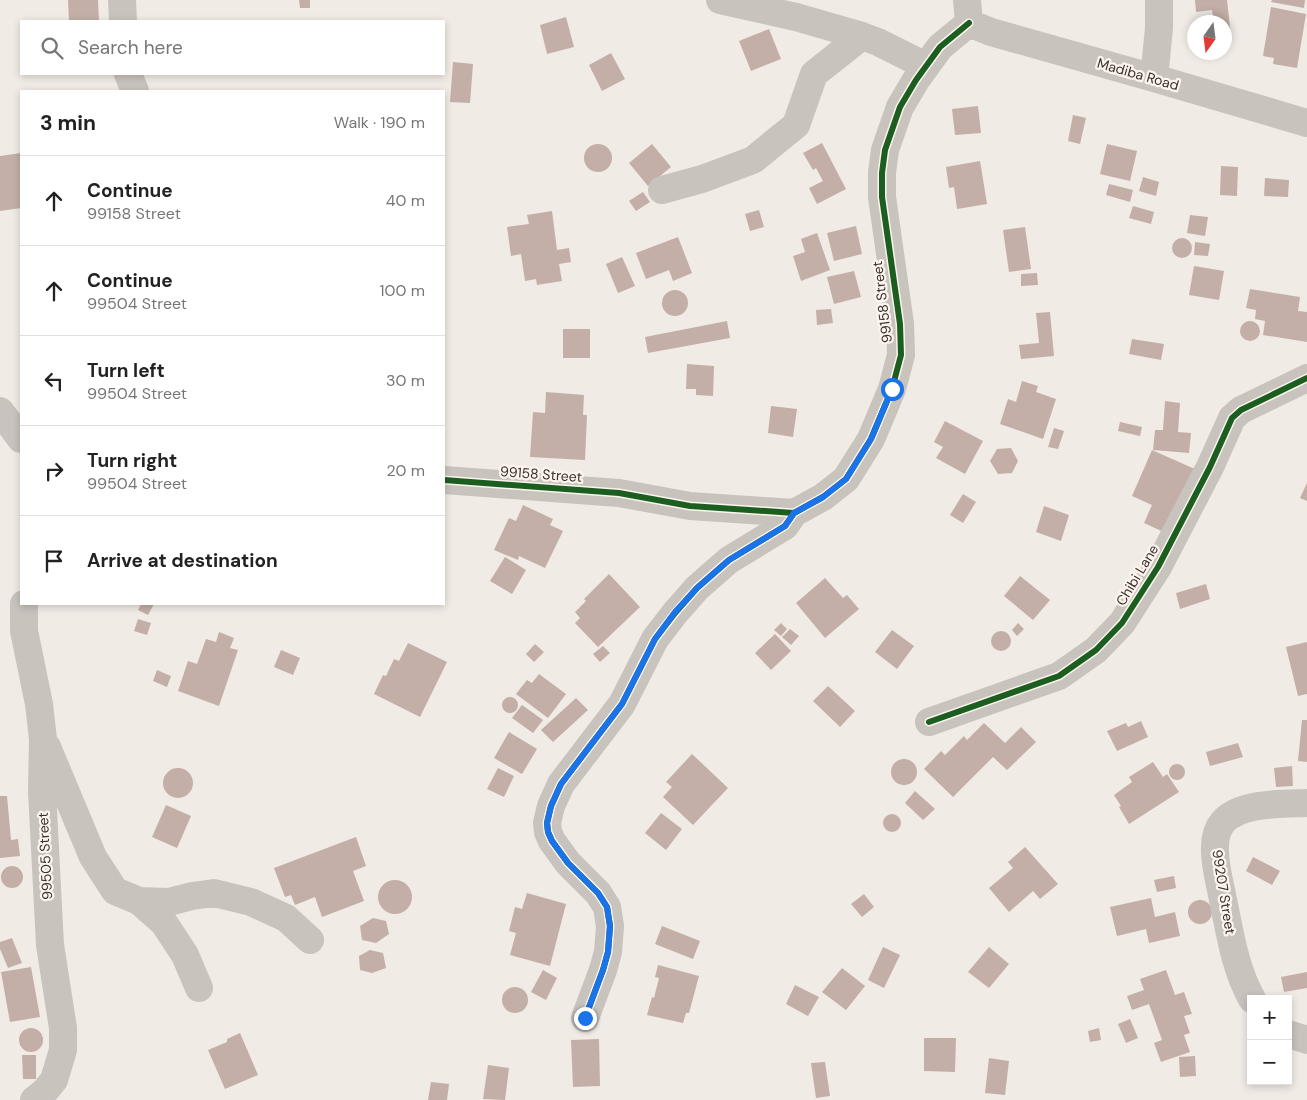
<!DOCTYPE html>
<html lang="en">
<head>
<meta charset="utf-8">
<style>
	body { margin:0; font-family:"DM Sans",sans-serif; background:#f2f2f2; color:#222 }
	.controls { position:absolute; right:15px; bottom:15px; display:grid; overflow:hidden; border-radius:0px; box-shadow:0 2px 8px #0003 }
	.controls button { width:45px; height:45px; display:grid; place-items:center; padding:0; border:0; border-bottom:1px solid #e0e0e0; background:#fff; color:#222; font:25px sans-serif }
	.compass { position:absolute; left:1187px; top:15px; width:45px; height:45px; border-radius:50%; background:#fff; box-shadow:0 2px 8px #0003; rotate:194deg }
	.stop { position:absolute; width:15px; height:15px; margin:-11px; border:4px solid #1a73e8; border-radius:50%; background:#fff }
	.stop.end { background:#1a73e8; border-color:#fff; box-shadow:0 1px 5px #0008 }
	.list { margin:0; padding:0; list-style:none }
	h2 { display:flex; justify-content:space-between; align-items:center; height:65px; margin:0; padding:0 20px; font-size:21px }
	h2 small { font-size:16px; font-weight:400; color:#767676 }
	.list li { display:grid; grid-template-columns:32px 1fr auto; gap:15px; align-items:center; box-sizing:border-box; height:90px; padding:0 20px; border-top:1px solid #e0e0e0 }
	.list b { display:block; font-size:19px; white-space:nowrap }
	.list p { margin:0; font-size:16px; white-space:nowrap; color:#767676 }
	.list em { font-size:16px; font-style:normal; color:#767676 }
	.icon { flex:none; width:28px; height:28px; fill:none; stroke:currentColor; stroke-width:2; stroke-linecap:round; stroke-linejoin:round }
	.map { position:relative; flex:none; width:1307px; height:1100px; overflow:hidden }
	.search { position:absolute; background:#fff; box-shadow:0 2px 8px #0003; left:20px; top:20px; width:425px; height:55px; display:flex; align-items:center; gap:12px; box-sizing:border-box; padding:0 18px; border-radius:0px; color:#767676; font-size:19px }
	.panel { position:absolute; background:#fff; box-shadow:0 2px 8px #0003; left:20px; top:90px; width:425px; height:515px; border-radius:0px }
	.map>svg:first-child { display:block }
</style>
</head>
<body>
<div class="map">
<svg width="1307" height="1100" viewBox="0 0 1307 1100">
	<rect width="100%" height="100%" fill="#f0ebe5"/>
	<path fill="#c3afa7" d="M68 0H98L99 21H69Z
		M299 0H310V8H300Z
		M1195 0H1227L1231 36H1224V22H1214L1212 10 1196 12Z
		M1272 0H1305L1304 8 1271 2Z
		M1271 7 1306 14 1297 68 1273 64 1274 58 1263 56Z
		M566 17 574 47 547 54 540 25Z
		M769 29 781 59 751 71 739 41Z
		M611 53 625 79 602 91 589 65Z
		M453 62 473 64 470 103 450 102Z
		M978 106 981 133 955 135 952 109Z
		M1073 115 1086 118 1080 144 1068 141Z
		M822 143 846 189 817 204 809 188 823 181 816 168 813 170 803 153Z
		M584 158a14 14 0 1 1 28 0a14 14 0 1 1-28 0Z
		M652 144 671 167 648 186 629 163Z
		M1107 144 1137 151 1130 181 1100 174Z
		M21 153V208L0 211V156Z
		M980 161 987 204 957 209 954 187 949 188 946 167Z
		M1221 166 1238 167 1237 196 1220 195Z
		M1143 177 1159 182 1156 196 1139 191Z
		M1265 178 1289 180 1288 197 1264 196Z
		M1109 184 1133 190 1130 202 1106 195Z
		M643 192 650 202 636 211 629 201Z
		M1133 206 1154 212 1151 224 1129 218Z
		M759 210 764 227 750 231 745 214Z
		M552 211 557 250 569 248 571 262 559 264 562 281 537 285 536 279 525 281 521 254 511 256 507 227 529 224 527 215Z
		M1190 215 1208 217 1205 236 1187 233Z
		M856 226 862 254 834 261 827 233Z
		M1025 227 1031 269 1009 272 1003 230Z
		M817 233 830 270 801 281 793 256 805 252 801 239Z
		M678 237 692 273 673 281 669 270 646 279 636 253Z
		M1172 248a10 10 0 1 1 20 0a10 10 0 1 1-20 0Z
		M1195 242 1210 244 1208 256 1194 255Z
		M622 257 635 286 618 293 606 264Z
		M1194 266 1224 271 1219 300 1189 295Z
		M854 271 861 297 834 304 827 277Z
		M1037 273 1038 285 1021 286V274Z
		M1250 289 1300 297 1298 311 1307 312V342L1263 335 1265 321 1255 319 1256 310 1246 308Z
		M662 303a13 13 0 1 1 26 0a13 13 0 1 1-26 0Z
		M831 309 833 323 817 325 816 310Z
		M1050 312 1054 356 1021 359 1019 345 1039 343 1036 313Z
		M1240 331a10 10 0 1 1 20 0a10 10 0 1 1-20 0Z
		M727 321 730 338 648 353 645 337Z
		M563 329H590V358H563Z
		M1132 339 1164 344 1161 360 1129 354Z
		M687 364 714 366 713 396 696 395V389H686Z
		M1022 381 1038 386 1036 392 1056 399 1043 439 1000 424 1008 399 1016 402Z
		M546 392 584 395 583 415H587L585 460 530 457 533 412 545 413Z
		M1165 401 1180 403 1178 432 1191 433 1189 453 1153 450 1155 430H1163Z
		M771 406 797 409 793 437 768 433Z
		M945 421 983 441 965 474 936 458 943 447 934 442Z
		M1120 422 1142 427 1140 436 1118 431Z
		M1054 428 1064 431 1058 449 1048 447Z
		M1011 448 1018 461 1012 473 998 474 990 461 997 449Z
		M1152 450 1197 470 1168 534 1144 523 1152 505 1132 496Z
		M1307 483V501L1300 498Z
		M963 494 976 502 963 523 950 515Z
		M523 505 553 519 550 525 563 531 545 568 519 556 518 560 494 550 509 518 516 521Z
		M1044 506 1069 515 1061 541 1036 532Z
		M505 557 526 570 512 594 490 581Z
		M609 574 640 607 598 647 575 623 580 618 575 612 586 601 584 599Z
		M1020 576 1050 600 1033 620 1004 596Z
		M825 578 843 598 847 595 859 609 825 638 796 603Z
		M1206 584 1210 599 1180 609 1176 593Z
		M141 604H154L148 615 138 610Z
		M138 619 151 623 147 635 134 631Z
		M781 623 787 629 781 636 774 630Z
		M1018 623 1024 629 1017 636 1012 630Z
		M790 629 799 636 791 645 782 637Z
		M892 630 914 646 897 669 875 652Z
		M991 641a10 10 0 1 1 20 0a10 10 0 1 1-20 0Z
		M219 632 234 638 230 648 238 650 219 706 178 691 188 661 197 664 206 639 216 642Z
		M775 634 791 651 771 670 755 653Z
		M1307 642V694L1298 696 1286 647Z
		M408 643 447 662 420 717 374 694 383 675 386 676 394 659 399 661Z
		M535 644 544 652 534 662 526 654Z
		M603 646 610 653 600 662 593 654Z
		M281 650 300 658 293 675 274 667Z
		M157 670 171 676 167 687 153 681Z
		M539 674 566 694 548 718 516 694 527 680 532 683Z
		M828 686 855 711 840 727 813 701Z
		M502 705a8 8 0 1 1 16 0a8 8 0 1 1-16 0Z
		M576 698 588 710 553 742 541 730Z
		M522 705 543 720 533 733 512 718Z
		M1302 720H1307V762L1298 761Z
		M1141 721 1148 737 1117 751 1107 731 1126 723 1128 727Z
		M984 723 1005 743 1021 727 1036 742 1007 770 993 757 953 797 924 769 941 751 945 755 964 736 967 740Z
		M509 732 537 749 522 774 494 758Z
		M1238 743 1243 757 1210 766 1206 752Z
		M692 754 728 788 693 825 663 797 672 787 666 782Z
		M891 772a13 13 0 1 1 26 0a13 13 0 1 1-26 0Z
		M1153 762 1163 777 1167 774 1179 792 1129 824 1119 807 1121 806 1114 795 1132 782 1129 777Z
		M1169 772a8 8 0 1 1 16 0a8 8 0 1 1-16 0Z
		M1292 766 1293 786 1276 787 1274 768Z
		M498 768 514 776 504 797 487 789Z
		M163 783a15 15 0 1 1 30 0a15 15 0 1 1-30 0Z
		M915 791 935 809 923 820 905 803Z
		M0 796H7L11 840 18 839 20 856 0 858Z
		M166 805 191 816 177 848 152 837Z
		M661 813 682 829 666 850 645 833Z
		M883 823a9 9 0 1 1 18 0a9 9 0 1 1-18 0Z
		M356 837 366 866 353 871 364 901 322 917 315 897 295 905 291 895 285 897 274 868Z
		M1025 847 1058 884 1040 899 1033 891 1009 912 989 888 1013 868 1008 862Z
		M1253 857 1280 871 1272 885 1246 871Z
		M1 877a11 11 0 1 1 22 0a11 11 0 1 1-22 0Z
		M1174 876 1176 888 1157 892 1154 880Z
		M378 897a17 17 0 1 1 34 0a17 17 0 1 1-34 0Z
		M527 893 566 904 550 966 510 955 516 933 509 931 515 907 522 909Z
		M864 894 874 907 862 917 851 904Z
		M1151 898 1155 917 1175 912 1180 936 1149 943 1146 929 1117 936 1110 907Z
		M1188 912a12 12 0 1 1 24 0a12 12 0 1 1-24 0Z
		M373 918 386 921 389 934 376 943 362 940 360 926Z
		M662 926 700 941 693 959 655 944Z
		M12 938 22 963 8 968 0 949V942Z
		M883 947 900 955 884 988 868 980Z
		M989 947 1009 964 989 988 968 972Z
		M370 950 383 953 386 968 372 973 360 970 359 956Z
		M658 965 699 976 689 1013H686L683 1023 647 1015 652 997 654 998 659 978 655 977Z
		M31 967 40 1017 10 1022 1 972Z
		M842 968 865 986 846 1010 822 992Z
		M543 970 557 978 546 1000 531 992Z
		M1166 970 1175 995 1184 992 1192 1014 1184 1016 1190 1033 1184 1035 1190 1052 1161 1062 1154 1043 1162 1040 1149 1004 1132 1010 1127 996 1144 990 1140 979Z
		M1307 972V988L1284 992 1281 977Z
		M795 985 819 997 808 1016 786 1004Z
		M502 1000a13 13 0 1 1 26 0a13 13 0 1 1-26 0Z
		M1130 1019 1138 1038 1126 1043 1118 1024Z
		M19 1040a12 12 0 1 1 24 0a12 12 0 1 1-24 0Z
		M1099 1028 1101 1040 1090 1042 1088 1031Z
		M240 1033 258 1075 225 1089 208 1050 227 1042V1039Z
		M924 1038H956L955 1072 924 1071Z
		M599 1039 600 1086 573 1087 571 1040Z
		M22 1055H36V1079H23Z
		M1195 1056 1196 1076 1180 1077 1179 1057Z
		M989 1058 1009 1061 1005 1095 985 1093Z
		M825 1062 830 1096 816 1098 811 1063Z
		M488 1065 509 1068 505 1100 483 1099Z
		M431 1082 449 1084 447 1100H428Z"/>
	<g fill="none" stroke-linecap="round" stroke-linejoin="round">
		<path stroke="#c9c3be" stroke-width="28" d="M122 0 123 21
			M720 0 796 17 862 36 878 42 926 66
			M967 0 969 23
			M969 23 991 32 1154 78 1307 123
			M128 74 135 91
			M1154 78 1159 28V0
			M662 190 702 179 753 160 796 125 814 74 862 36
			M0 411 21 439
			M444 480 619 493 690 506 794 513 823 497 846 479 871 439 892 389 901 355 900 324 882 197V173L885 150 900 107 916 80 940 47 969 23
			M24 604V631L39 704 43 739 42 791 50 945 63 1028V1050L54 1080 45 1091 34 1100
			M929 722 1059 676 1096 650 1122 623 1158 567 1210 467 1232 418 1241 410 1307 378
			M47 747 93 857 115 891 139 901 169 902 192 896 214 893 251 902 286 918 310 940
			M139 901 164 923 185 955 199 988
			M1252 999C1235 969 1230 933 1223 900 1220 883 1214 864 1215 847 1215 838 1217 829 1223 822 1241 802 1283 804 1307 803
			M585 1018 603 970 608 952 610 926 607 907 598 893 568 863 552 841 548 832 547 823 551 806 561 784 622 704 655 639 675 613 697 588 729 560 785 526 794 513
			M1288 1034 1307 1040"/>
		<g stroke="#fbf5ee" stroke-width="9">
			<path id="cycleway" d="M444 480 619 493 690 506 794 513 823 497 846 479 871 439 892 389 901 355 900 324 882 197V173L885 150 900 107 916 80 940 47 969 23
				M929 722 1059 676 1096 650 1122 623 1158 567 1210 467 1232 418 1241 410 1307 378
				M585 1018 603 970 608 952 610 926 607 907 598 893 568 863 552 841 548 832 547 823 551 806 561 784 622 704 655 639 675 613 697 588 729 560 785 526 794 513"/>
		</g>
		<use href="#cycleway" stroke="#1b5e20" stroke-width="6"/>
	</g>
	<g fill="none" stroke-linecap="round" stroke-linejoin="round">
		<path stroke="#1a73e8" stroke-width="6" d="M585 1018 603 970 608 952 610 926 607 907 598 893 568 863 552 841 548 832 547 823 551 806 561 784 622 704 655 639 675 612 697 588 729 560 785 526 794 513 823 497 846 479 871 439 892 389"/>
	</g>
	<g text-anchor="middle" stroke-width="4.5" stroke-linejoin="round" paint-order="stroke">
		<g font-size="14" fill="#3b302b" stroke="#fbf5ee">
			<text transform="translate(1138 74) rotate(16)" y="5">Madiba Road</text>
			<text transform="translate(882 302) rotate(-97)" y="5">99158 Street</text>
			<text transform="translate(541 474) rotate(4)" y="5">99158 Street</text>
			<text transform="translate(1137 575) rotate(-59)" y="5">Chibi Lane</text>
			<text transform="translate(45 856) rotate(-93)" y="5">99505 Street</text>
			<text transform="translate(1224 892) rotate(81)" y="5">99207 Street</text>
		</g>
	</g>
</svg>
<div class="controls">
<button>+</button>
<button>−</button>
</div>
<svg class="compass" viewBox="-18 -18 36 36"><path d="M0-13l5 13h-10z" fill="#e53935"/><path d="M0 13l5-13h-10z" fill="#767676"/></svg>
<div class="stop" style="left:892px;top:389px"></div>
<div class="stop end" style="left:585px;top:1018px"></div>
<div class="search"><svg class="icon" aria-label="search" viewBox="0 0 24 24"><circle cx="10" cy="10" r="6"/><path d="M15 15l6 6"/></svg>Search here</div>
<section class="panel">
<h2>3 min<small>Walk · 190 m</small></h2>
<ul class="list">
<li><svg class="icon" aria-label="ahead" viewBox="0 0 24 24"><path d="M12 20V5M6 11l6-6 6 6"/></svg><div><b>Continue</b><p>99158 Street</p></div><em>40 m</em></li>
<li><svg class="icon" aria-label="ahead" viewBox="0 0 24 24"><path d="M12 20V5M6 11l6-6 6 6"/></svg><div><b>Continue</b><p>99504 Street</p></div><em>100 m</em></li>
<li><svg class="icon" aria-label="left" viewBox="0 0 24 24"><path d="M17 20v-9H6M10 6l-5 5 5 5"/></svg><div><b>Turn left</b><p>99504 Street</p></div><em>30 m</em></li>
<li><svg class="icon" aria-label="right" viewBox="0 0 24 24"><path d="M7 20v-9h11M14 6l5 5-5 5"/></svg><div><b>Turn right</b><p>99504 Street</p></div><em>20 m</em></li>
<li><svg class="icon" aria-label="arrive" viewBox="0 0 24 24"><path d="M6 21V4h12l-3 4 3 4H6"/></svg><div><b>Arrive at destination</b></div></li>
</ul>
</section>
</div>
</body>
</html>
